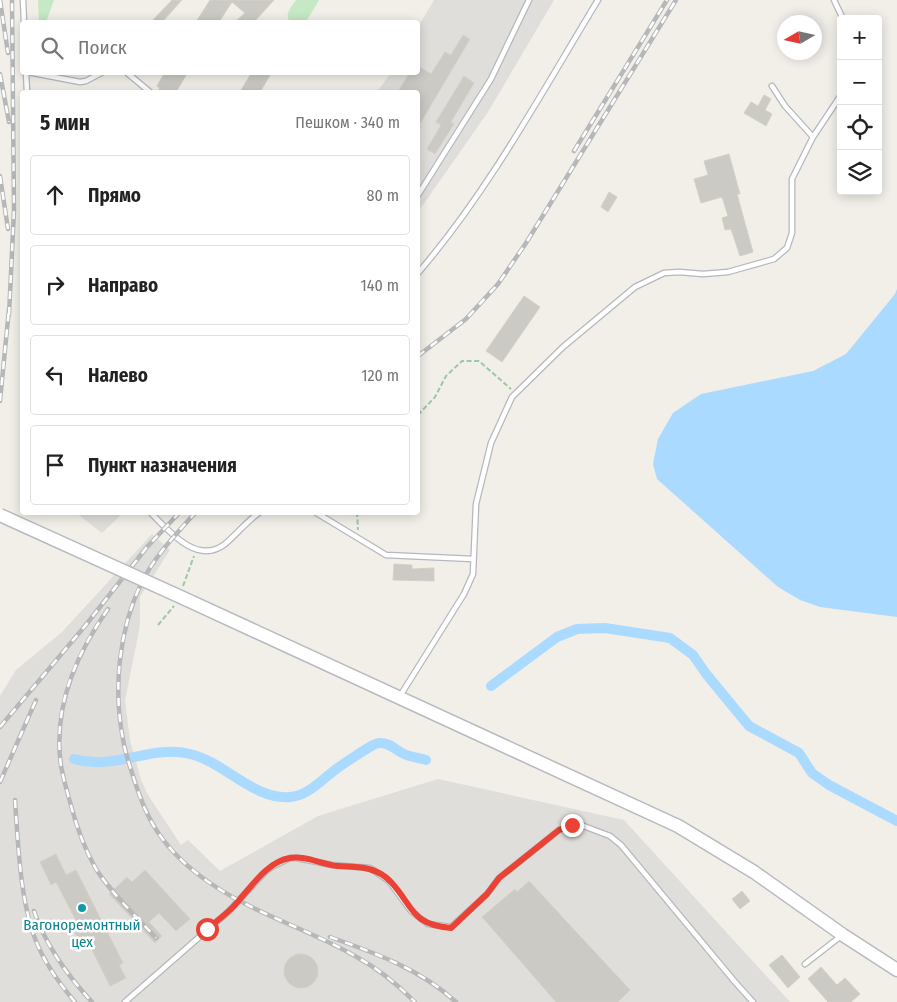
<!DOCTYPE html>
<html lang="ru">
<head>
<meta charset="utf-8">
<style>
	body { margin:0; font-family:"Fira Sans Condensed",sans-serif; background:#f6f6f6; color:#222 }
	.controls { position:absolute; right:15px; top:15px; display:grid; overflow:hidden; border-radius:5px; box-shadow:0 2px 12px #0003 }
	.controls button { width:45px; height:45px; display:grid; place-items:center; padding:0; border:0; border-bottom:1px solid #e0e0e0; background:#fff; color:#222; font:25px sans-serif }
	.compass { position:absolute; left:777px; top:15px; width:45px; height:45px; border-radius:50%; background:#fff; box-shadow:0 2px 12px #0003; rotate:261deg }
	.stop { position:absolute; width:15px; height:15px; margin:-11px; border:4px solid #ea4335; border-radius:50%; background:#fff }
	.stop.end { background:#ea4335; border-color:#fff; box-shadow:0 1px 5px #0008 }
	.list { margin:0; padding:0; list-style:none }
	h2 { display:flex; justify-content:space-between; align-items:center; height:65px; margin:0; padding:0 20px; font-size:21px }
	h2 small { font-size:16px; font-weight:400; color:#767676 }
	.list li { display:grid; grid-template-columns:32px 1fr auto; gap:15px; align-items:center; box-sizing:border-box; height:80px; margin:0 10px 10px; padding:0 10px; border:1px solid #e0e0e0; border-radius:5px }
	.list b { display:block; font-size:19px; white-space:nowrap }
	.list em { font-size:16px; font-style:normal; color:#767676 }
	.icon { flex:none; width:28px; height:28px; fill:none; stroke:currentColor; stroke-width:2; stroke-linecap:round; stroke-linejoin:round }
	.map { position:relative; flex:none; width:897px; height:1002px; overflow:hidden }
	.search { position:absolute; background:#fff; box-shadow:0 2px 12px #0003; left:20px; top:20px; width:400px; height:55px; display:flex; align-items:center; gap:12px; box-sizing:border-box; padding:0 18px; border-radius:5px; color:#767676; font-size:19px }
	.panel { position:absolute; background:#fff; box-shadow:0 2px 12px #0003; left:20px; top:90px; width:400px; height:425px; border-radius:5px }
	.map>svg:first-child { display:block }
</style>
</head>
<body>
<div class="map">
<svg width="897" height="1002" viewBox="0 0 897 1002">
	<rect width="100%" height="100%" fill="#f1efe8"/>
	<path fill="#e0deda" d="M434 0H554L488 112 418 212V92H377L391 73 418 72V27Z
		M76 513H123L102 533Z
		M152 534 170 550 140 597V625L125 701 130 740 141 780 148 795 181 845 188 840 220 871 318 816 438 779 624 820 790 1002H0V696L16 670 62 632Z"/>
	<path fill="#c5e8c5" d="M38 0H54L46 22H39Z
		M296 0H319L306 22H290C284 14 291 8 296 0Z"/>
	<path fill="#aadaff" d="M897 289V617L820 607 800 600 778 587 657 479 653 464 658 439 673 413 701 394 813 371 846 354 895 294Z"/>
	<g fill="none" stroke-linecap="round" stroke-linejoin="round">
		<path stroke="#aadaff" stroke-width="10" d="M491 686 557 637 577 629 605 628 670 638 693 655 707 675 749 726 799 753 812 773 829 785 897 821
			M74 759C116 771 151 744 190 754 225 762 253 800 290 797 308 796 321 780 335 770 344 763 354 757 363 751 369 748 374 743 380 743 391 743 395 750 404 754 411 757 418 758 426 760"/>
	</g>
	<path fill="#cccac5" stroke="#d6d1c6" d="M172 0H182L162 22H151Z
		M210 0H274L254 22H235L245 13 232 2 219 22H196Z
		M463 35 470 39 418 127V92H398L410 72H418V66L431 74 445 52 451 55Z
		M165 72H188L176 92H157L160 88 157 86Z
		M252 72H272L260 92H240Z
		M464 76 474 83 451 122 454 124 435 154 427 149 441 125 436 122Z
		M764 95 771 99 765 110 772 114 766 126 744 113 751 102 758 106Z
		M729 154 740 194H737L753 252 740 256 731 229 725 230 722 218 728 216 722 197 701 203 694 179 708 175 704 161Z
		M609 192 617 197 608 212 601 207Z
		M524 296 540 307 502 362 486 351Z
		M394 564 412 565V569L434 568V581L393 580Z
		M56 854 66 875 76 870 123 963 119 965 126 978 110 986 86 938 79 941 75 933 81 930 56 882 51 885 40 862Z
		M145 870 190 919 176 931 159 913 149 922 162 936 155 943 109 894 127 877 132 882Z
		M529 881 630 990 618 1002H556L482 917 515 889 517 892Z
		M742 891 750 901 740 909 732 899Z
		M284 971a17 17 0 1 1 34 0a17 17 0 1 1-34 0Z
		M782 955 800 977 788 988 769 965Z
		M821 967 837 985 845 978 860 994 851 1002H828L808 979Z"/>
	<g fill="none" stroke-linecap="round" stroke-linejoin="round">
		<g stroke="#b5b8bc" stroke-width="7">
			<path id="lane" d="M23 0 24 22
				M834 0 843 19
				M26 72 27 92
				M28 72 80 82 86 81 103 72
				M126 72 150 92
				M772 86 785 106 813 137
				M418 195 491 79 529 0
				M418 273C488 192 542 92 598 0
				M150 512C168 530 197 566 225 544 237 534 247 521 260 512
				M315 512 386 555 473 559
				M400 696 464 594 473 574 476 504 491 443 512 397 563 347 635 287 664 273 679 272 703 274 728 272 774 259 787 248 792 233V179L813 137 841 95
				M805 964 841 936
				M125 1002 228 912 265 872 273 866 290 858H297L332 865 370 868 389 881 411 911 420 918 428 924 451 927 487 894 499 878 559 830 572 825H581L610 836 621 845 735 982 753 1002"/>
		</g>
		<g stroke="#b6babf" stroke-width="15">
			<path id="secondary" d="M183 598 678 826 754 872 843 935 897 970"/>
		</g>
		<path stroke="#9cc7a9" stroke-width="2" stroke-dasharray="5 2.5" stroke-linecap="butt" d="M418 415 435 397 446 376 462 361H479L511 389
			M357 512 358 530
			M183 586 194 556
			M158 625 174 606"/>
		<use href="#lane" stroke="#fff" stroke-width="4.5"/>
		<use href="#secondary" stroke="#fff" stroke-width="12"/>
		<g stroke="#b6b7b8" stroke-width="4.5">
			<path id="rail" d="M0 0 8 53
				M0 74 9 122
				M574 151 667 0
				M0 176 8 229
				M9 315 14 210 12 0
				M418 356 466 319 498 284 526 243 676 0
				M0 401 9 309
				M196 512C176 534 154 557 141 584 119 630 113 689 123 739 125 753 130 766 134 779 140 798 147 817 159 834 172 853 191 870 210 883 255 914 308 929 355 956 377 968 397 984 415 1002
				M108 609C77 653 55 702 60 757 61 772 66 787 70 802 76 825 84 848 96 869 112 894 136 916 156 938
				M0 727 85 626 147 547 180 512
				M0 782 36 700
				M15 800C18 843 20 901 36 941 45 964 59 983 75 1002
				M34 911C46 946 67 975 92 1002
				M330 937C375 953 420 969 456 1002"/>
		</g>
		<use href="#rail" stroke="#fff" stroke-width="2.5" stroke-dasharray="8" stroke-linecap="butt"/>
		<g stroke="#b6babf" stroke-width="15" stroke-linecap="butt">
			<path id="secondary-bridge" d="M0 515 183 598"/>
		</g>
		<use href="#secondary-bridge" stroke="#fff" stroke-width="12"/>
	</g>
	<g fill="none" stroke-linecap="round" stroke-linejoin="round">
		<path stroke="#ea4335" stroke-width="6" d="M207 929C216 922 225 915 233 907 249 891 265 862 290 858 305 855 323 865 338 866 358 867 376 866 391 882 414 907 410 924 451 928L487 894 499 878 559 830 572 825"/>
	</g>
	<circle fill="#0f9aa8" stroke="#fff" stroke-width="2" cx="82" cy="908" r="5"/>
	<g text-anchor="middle" stroke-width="5" stroke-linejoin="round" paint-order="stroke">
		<g font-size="15" fill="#0d838f" stroke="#fff">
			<text x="82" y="930">Вагоноремонтный<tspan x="82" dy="17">цех</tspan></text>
		</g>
	</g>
</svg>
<div class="controls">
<button>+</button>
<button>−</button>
<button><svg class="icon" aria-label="locate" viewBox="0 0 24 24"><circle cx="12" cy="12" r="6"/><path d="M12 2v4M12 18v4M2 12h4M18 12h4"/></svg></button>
<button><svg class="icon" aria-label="layers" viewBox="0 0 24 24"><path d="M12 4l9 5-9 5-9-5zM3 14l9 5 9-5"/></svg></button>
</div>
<svg class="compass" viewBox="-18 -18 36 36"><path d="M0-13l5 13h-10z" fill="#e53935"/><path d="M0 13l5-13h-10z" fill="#767676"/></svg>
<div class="stop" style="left:207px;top:929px"></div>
<div class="stop end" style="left:572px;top:825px"></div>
<div class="search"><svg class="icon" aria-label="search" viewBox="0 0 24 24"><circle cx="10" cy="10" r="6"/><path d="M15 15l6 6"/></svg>Поиск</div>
<section class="panel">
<h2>5 мин<small>Пешком · 340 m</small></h2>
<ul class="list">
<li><svg class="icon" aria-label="ahead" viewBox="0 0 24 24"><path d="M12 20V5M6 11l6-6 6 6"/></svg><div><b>Прямо</b></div><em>80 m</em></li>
<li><svg class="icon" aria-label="right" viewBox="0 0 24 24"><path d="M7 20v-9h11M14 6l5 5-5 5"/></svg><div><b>Направо</b></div><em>140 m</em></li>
<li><svg class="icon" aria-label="left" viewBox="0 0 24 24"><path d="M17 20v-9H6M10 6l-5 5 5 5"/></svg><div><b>Налево</b></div><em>120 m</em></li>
<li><svg class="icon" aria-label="arrive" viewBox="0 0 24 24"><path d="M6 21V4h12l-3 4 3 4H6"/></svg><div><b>Пункт назначения</b></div></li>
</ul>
</section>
</div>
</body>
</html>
